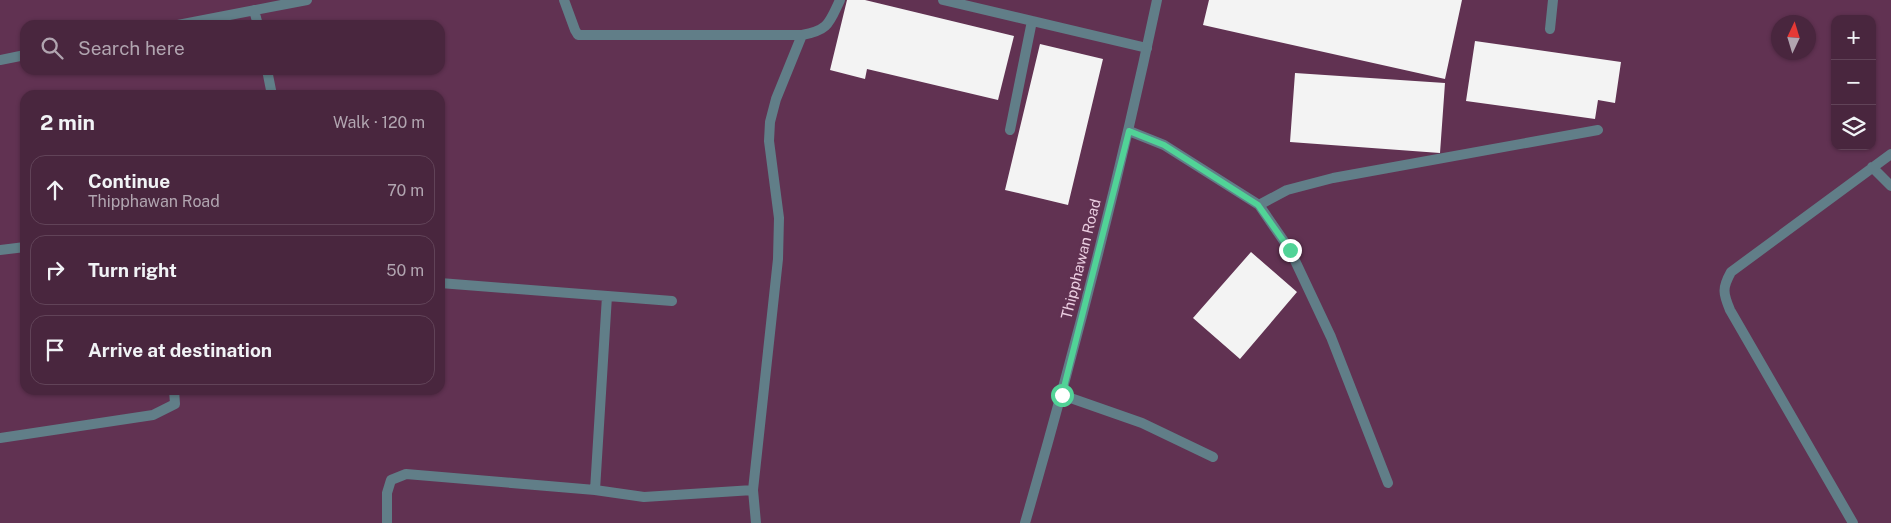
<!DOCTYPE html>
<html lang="en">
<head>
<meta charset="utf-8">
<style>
	body { margin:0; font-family:"Public Sans",sans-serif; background:#533249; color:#f1f3f6 }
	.controls { position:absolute; right:15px; top:15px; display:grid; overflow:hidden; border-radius:10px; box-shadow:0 1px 4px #0004 }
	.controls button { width:45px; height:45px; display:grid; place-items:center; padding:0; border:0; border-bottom:1px solid #614358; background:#49263e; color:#f1f3f6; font:25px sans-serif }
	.compass { position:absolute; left:1771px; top:15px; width:45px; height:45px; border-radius:50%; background:#49263e; box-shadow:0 1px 4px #0004; rotate:4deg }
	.stop { position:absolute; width:15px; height:15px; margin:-11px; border:4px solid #51d397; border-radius:50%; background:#fff }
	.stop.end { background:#51d397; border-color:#fff; box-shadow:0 1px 5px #0008 }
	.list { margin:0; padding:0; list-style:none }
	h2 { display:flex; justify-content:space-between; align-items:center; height:65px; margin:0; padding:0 20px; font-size:21px }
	h2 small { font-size:16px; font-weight:400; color:#b1a5b0 }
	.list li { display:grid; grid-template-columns:32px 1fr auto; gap:15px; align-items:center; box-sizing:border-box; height:70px; margin:0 10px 10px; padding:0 10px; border:1px solid #614358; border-radius:15px }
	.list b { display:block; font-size:19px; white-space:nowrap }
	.list p { margin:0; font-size:16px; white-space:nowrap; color:#b1a5b0 }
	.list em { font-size:16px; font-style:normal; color:#b1a5b0 }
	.icon { flex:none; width:28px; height:28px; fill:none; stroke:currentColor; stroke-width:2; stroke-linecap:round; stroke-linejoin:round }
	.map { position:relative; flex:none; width:1891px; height:523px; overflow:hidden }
	.search { position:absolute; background:#49263e; box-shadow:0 1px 4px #0004; left:20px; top:20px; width:425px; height:55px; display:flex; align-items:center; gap:12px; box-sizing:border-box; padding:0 18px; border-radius:15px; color:#b1a5b0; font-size:19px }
	.panel { position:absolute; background:#49263e; box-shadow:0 1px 4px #0004; left:20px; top:90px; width:425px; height:305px; border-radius:15px }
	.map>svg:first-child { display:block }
</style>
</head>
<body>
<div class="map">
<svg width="1891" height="523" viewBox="0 0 1891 523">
	<rect width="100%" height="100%" fill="#613252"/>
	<path fill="#f3f3f3" d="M847 0H865L1014 36 998 100 867 69 865 79 830 70Z
		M1209 0H1462L1445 79 1203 25Z
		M1475 41 1621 62 1615 103 1598 100 1595 119 1466 101Z
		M1040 44 1103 59 1068 205 1005 190Z
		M1295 73 1445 83 1440 153 1290 142Z
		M1251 252 1297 292 1240 359 1193 318Z"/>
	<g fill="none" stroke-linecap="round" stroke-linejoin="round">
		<path stroke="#617e88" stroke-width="10" d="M564 0 575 30 578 35H802L776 99 770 122 769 141 779 218 778 259 753 490 756 523
			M943 0 1147 48
			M254 10 258 25
			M178 25 307 0
			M1550 29 1553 0
			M802 35C829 30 829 23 840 0
			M0 60 25 55
			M267 70 272 95
			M1010 130 1032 21
			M1129 131 1164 145 1259 205 1290 250 1331 337 1388 483
			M1872 167 1891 186
			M1259 205 1287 190 1333 178 1598 130
			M0 250 25 247
			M440 283 672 301
			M1062 395 1142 423 1213 457
			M0 438 153 415 175 404 174 390
			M595 490 607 296
			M387 523V493L391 480 406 474 595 490 644 497 753 490
			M1853 523 1730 310C1723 293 1722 288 1731 272L1891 154"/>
		<path stroke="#617e88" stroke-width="10" d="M1025 523C1075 350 1120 176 1157 0"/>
	</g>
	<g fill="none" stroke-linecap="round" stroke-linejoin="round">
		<path stroke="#51d397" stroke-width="6" d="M1062 395 1129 131 1164 145 1258 205 1290 250"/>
	</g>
	<g text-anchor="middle" stroke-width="5" stroke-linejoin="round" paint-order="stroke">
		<g font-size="15" fill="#ebcee1" stroke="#613252">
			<text transform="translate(1081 259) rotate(-76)" y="5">Thipphawan Road</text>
		</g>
	</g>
</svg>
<div class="controls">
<button>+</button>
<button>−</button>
<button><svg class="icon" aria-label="layers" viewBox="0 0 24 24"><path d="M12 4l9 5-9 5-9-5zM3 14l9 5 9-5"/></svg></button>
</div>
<svg class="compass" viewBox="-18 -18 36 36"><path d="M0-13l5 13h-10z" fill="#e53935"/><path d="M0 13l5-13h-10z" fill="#b1a5b0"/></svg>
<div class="stop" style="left:1062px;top:395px"></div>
<div class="stop end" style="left:1290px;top:250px"></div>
<div class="search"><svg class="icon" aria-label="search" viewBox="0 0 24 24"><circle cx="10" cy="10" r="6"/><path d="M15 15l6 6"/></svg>Search here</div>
<section class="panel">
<h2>2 min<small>Walk · 120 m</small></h2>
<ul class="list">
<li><svg class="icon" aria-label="ahead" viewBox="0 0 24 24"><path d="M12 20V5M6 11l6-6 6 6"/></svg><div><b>Continue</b><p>Thipphawan Road</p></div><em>70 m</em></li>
<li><svg class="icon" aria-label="right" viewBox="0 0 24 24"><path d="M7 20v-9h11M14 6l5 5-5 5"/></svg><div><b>Turn right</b></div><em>50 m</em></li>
<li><svg class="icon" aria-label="arrive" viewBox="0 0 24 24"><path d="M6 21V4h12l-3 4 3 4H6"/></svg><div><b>Arrive at destination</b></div></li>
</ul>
</section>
</div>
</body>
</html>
